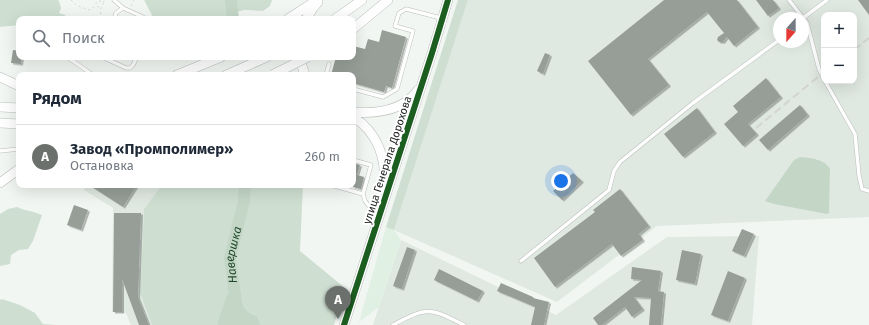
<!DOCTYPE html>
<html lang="ru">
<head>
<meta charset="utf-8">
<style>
	body { margin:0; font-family:"Fira Sans",sans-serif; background:#f6f6f7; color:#1f2937 }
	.controls { position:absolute; right:12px; top:12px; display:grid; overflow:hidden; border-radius:8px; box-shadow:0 4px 16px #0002 }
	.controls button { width:36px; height:36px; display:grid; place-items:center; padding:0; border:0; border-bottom:1px solid #e0e1e3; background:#fff; color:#1f2937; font:20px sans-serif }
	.compass { position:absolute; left:773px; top:12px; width:36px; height:36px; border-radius:50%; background:#fff; box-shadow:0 4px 16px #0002; rotate:201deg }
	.you { position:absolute; left:561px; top:181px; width:14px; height:14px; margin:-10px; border:3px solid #fff; border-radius:50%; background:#1a73e8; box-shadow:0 0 0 6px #1a73e833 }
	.badge { display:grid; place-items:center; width:26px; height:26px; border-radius:50%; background:#6c706d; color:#fff; font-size:13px; font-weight:700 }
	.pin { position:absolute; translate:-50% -33px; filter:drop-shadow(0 1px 2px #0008) }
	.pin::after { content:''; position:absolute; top:21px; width:14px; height:12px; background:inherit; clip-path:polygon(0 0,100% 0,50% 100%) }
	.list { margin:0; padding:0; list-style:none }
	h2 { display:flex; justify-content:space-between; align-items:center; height:52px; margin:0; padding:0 16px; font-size:17px }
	h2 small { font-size:13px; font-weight:400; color:#747a83 }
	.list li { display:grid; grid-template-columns:26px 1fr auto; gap:12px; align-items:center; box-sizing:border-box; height:64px; padding:0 16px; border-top:1px solid #e0e1e3 }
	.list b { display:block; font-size:15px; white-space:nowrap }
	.list p { margin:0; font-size:13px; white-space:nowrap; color:#747a83 }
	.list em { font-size:13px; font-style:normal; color:#747a83 }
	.icon { flex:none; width:22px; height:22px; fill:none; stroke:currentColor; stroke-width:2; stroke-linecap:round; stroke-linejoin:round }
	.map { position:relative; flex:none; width:869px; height:325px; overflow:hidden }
	.search { position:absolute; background:#fff; box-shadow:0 4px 16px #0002; left:16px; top:16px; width:340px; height:44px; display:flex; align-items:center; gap:10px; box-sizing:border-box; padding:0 14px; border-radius:8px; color:#747a83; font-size:15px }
	.panel { position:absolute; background:#fff; box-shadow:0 4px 16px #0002; left:16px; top:72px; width:340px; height:116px; border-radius:8px }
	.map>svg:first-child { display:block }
</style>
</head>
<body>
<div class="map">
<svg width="869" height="325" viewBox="0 0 869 325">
	<defs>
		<filter id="shadow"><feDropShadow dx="2" dy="1.5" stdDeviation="0" flood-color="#0004"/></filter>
	</defs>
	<rect width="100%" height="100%" fill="#f1f6f2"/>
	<path fill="#dfe8e1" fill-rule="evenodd" d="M468 0H869V217L657 226 557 302 394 230ZM824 15H854V81H824ZM779 18H803V42H779Z
		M86 185H162L144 210 140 293 152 325H131L126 313 112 312 113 208 84 190Z
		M759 236 752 325H373L401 240 556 315 667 237Z"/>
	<path fill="#e0f0e3" d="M386 227 394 230 401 240 379 307 359 322Z"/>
	<path fill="#cedfd1" d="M0 0H58L59 1 61 8 59 13 65 15 66 19H19V25L0 27Z
		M144 0H272L270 6 263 11 245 10 236 12 223 19H154Z
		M458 0H468L394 230 386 227Z
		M162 185H303L300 251 345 288 334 325H261L257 316C245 311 243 308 241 295L218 321V325H152L140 293 144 209Z
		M17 207C25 211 34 211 42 215L33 241 28 249 19 250 11 255 10 264 0 266V214L8 209Z
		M2 299 20 305 35 313 43 324 56 325H0V300Z"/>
	<path fill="#c4d7c7" d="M800 157C810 158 825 159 830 169L829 213 827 214 774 204 765 201 794 160Z
		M234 289 241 295C243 308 245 311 257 316L261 325H218V321L227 295Z"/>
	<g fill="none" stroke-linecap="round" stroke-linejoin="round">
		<g stroke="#c4d7c7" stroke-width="12">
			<path d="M231 0 233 19"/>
			<path id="s1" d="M239 325 230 258 244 201 245 185"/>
		</g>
	</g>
	<path fill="#979e98" filter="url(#shadow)" d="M664 0H737L758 27 734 46 727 37 723 42H719L717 40 718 37 724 33 707 12 648 59 669 85 631 115 588 61Z
		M756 0H773L779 8 768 16Z
		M858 0H869V15Z
		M382 30 406 37 392 88 386 86 384 92 353 83V75H331L336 57H353V46L365 49 368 39 379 42Z
		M13 50 19 51V57H22L21 64 11 63Z
		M545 53 550 55 543 74 537 71Z
		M766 78 781 97 748 124 757 134 743 146 724 124 738 112 733 106Z
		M800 105 808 115 768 150 759 140Z
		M697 108 715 132 683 157 664 134Z
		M353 163 360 165 357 175 364 177 361 189 353 187Z
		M573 173 582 181 562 200 553 191Z
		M89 185H137L123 207Z
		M620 189 649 226 639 234 643 240 621 256 612 244 555 287 534 258 595 212 593 210Z
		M74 205 88 210 81 230 67 225Z
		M114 213H141L138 297 149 325H139L122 279V312H113Z
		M742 229 754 234 744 256 732 251Z
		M407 247 415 250 402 289 393 286Z
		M682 250 701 254 695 284 676 280Z
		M632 267 661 271 658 291 664 292 661 325H649L651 298 634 297 643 309 632 317 625 307 602 325H598L593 318 642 280 631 279Z
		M439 269 483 291 477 301 434 280Z
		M728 271 745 278 728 321 711 315Z
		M501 283 533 297V298L549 302 544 325H531L535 307 497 291Z"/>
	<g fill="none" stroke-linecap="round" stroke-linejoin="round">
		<g stroke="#bbbfbc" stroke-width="4.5">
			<path id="lane" d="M114 0 123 8 143 17 145 19
				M789 0 803 18
				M803 18 807 23 819 69 824 79
				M803 18 827 0
				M114 19 116 13 123 8
				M70 57V59L93 75
				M102 57 126 68H130L133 65 137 57
				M326 75 329 64
				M825 81 855 134 859 175 862 189 869 191
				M353 89 383 97 397 89 413 31 395 26 399 13 406 9 441 18
				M0 151 19 149
				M353 160 371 165 363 194 365 201 378 217
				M331 185 363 194
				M521 261 609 190 614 171 620 162 693 103 779 40
				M393 325C428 306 430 308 464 325"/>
		</g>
		<g stroke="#bbbfbc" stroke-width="10">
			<path id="secondary" d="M288 19 317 0
				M306 19 313 8 318 2
				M335 19 362 0
				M353 29 388 0
				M299 57 305 75
				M177 75 221 57
				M226 75 267 57
				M0 77 19 86
				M353 112C377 114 403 111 418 90
				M353 117C378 132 387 160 384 188
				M0 123 19 124
				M0 183 19 169
				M344 325 432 53 448 0"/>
		</g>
		<path stroke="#d8d9d8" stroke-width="1" stroke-dasharray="2 3" stroke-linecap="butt" d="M71 0 76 5 89 10 95 6
			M103 2 106 0
			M131 6 134 0
			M76 17 80 19
			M100 19 101 8 103 6V2L100 1H98L96 3V6L101 8"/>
		<use href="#lane" stroke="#fdfefd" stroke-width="3.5"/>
		<use href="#secondary" stroke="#fdfefd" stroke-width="9"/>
		<path stroke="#d3d4d3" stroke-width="2" stroke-dasharray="8 4" stroke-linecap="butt" d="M854 50 869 38
			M756 128 824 72"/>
		<g stroke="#bbbfbc" stroke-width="10" stroke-linecap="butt">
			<path id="secondary-bridge" d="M272 75 308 57
				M0 107 19 108"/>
		</g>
		<use href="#secondary-bridge" stroke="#fdfefd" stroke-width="9"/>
		<g stroke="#fff" stroke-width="8">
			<path id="cycleway" d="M344 325 432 53 448 0"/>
		</g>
		<use href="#cycleway" stroke="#1b5e20" stroke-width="6"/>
	</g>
	<g text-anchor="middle" stroke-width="4" stroke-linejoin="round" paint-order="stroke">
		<g font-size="11" fill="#252826" stroke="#fff">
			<text transform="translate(387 160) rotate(-72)" y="4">улица Генерала Дорохова</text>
		</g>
		<g font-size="12" font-style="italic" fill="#214b2b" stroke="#fff">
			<text dy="4" stroke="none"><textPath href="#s1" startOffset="71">Навершка</textPath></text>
		</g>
	</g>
</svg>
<div class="controls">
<button>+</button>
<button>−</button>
</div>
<svg class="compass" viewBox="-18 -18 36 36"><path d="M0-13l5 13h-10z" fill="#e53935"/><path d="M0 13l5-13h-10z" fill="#747a83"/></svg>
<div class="you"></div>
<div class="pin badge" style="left:338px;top:319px">A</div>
<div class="search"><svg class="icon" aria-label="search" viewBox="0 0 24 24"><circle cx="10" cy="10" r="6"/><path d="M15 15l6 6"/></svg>Поиск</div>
<section class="panel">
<h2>Рядом<small></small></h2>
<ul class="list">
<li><span class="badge">A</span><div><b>Завод «Промполимер»</b><p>Остановка</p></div><em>260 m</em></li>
</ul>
</section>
</div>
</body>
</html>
